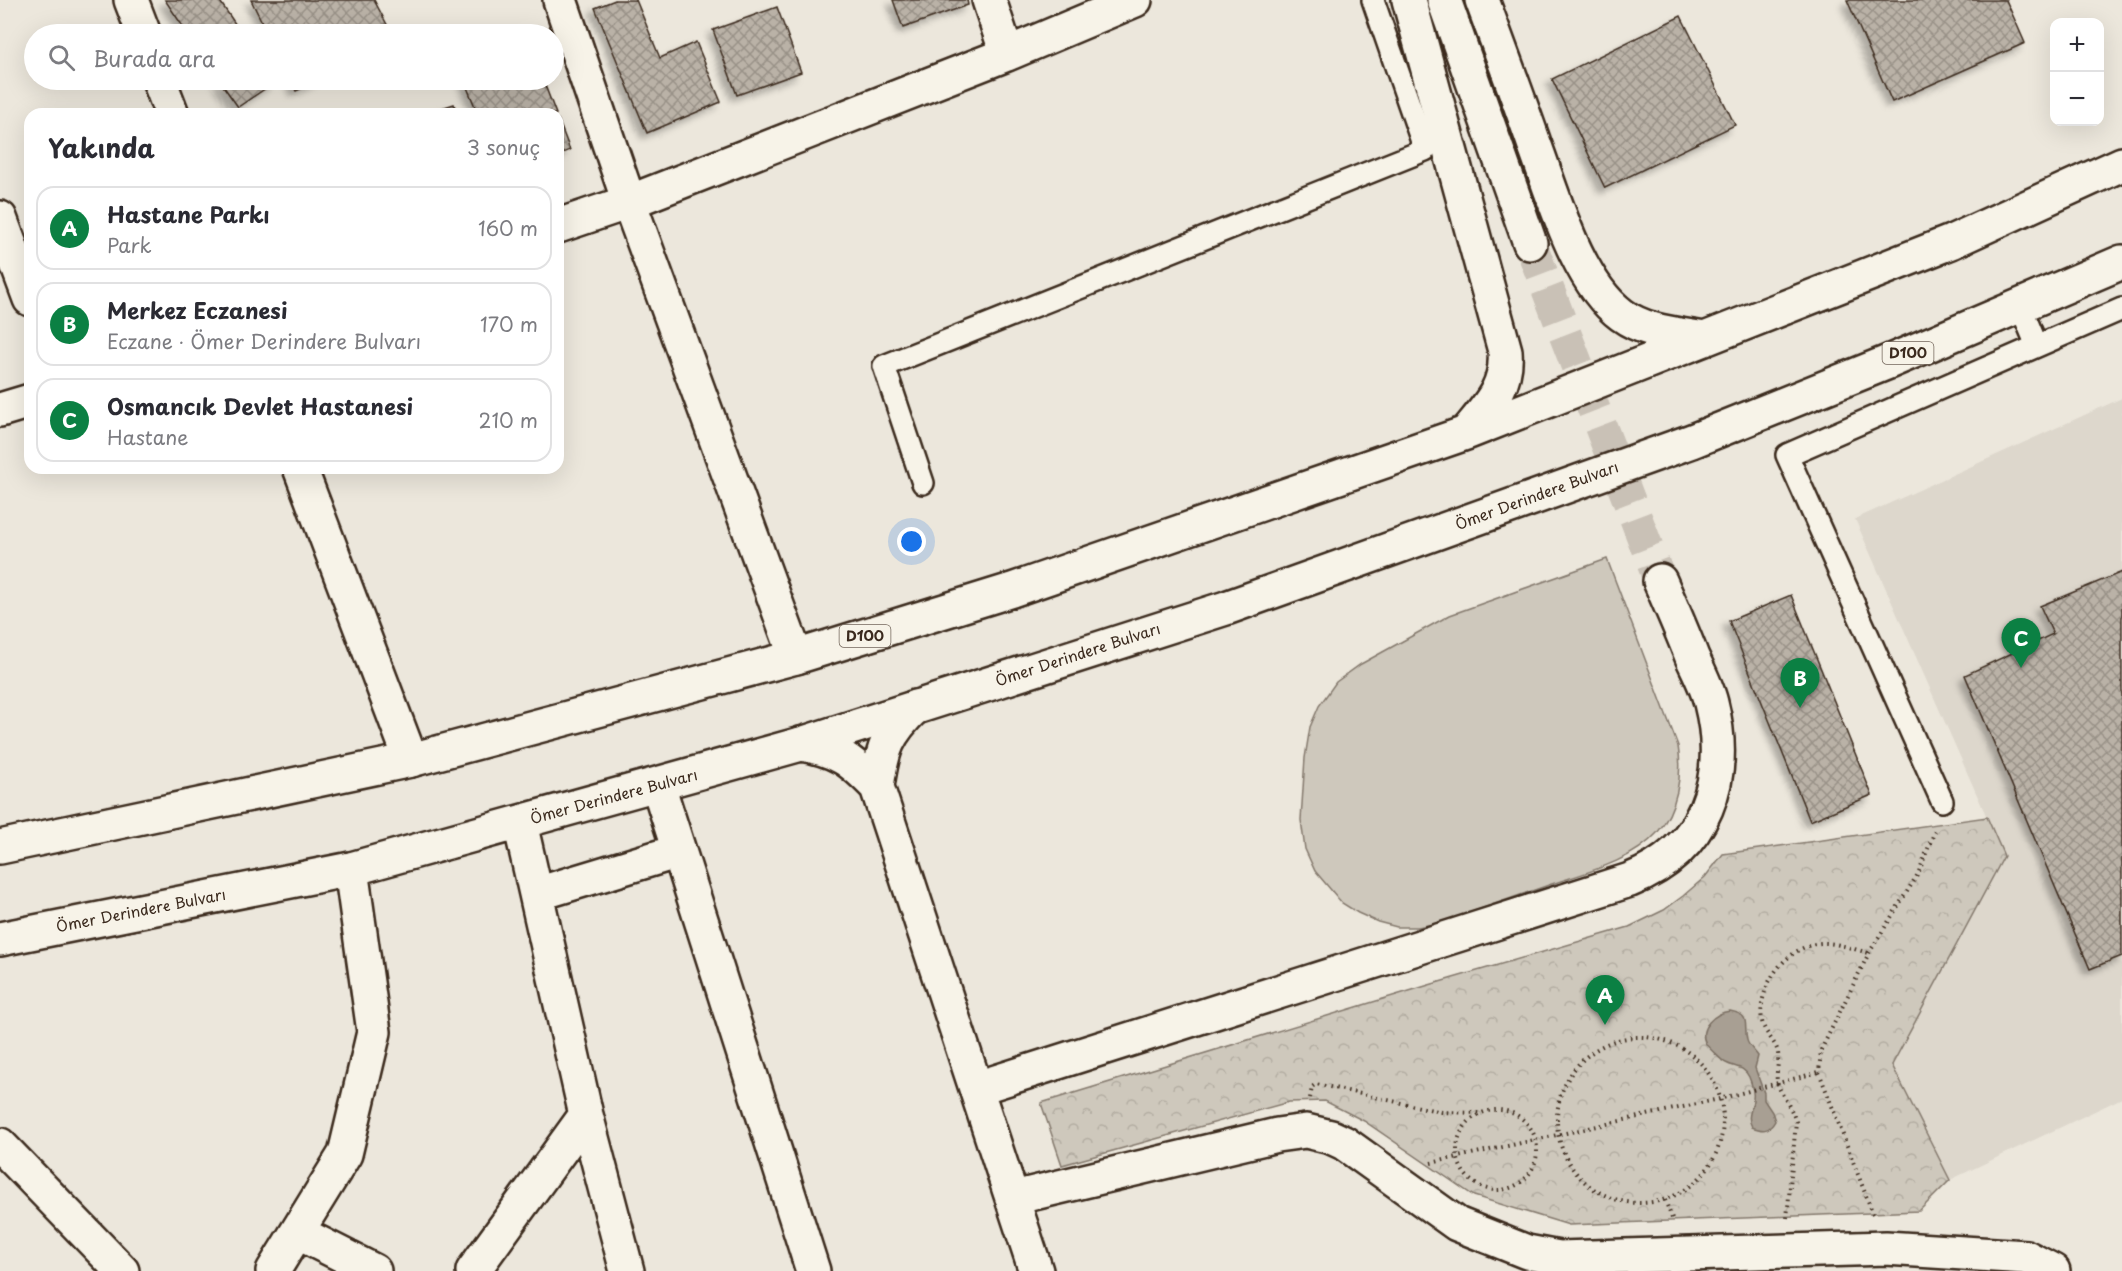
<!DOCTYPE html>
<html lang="tr">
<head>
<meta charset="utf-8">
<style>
	body { margin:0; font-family:"Playpen Sans",sans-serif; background:#f2f2f3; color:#2b2b33 }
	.controls { position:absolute; right:18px; top:18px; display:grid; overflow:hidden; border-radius:12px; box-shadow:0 6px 24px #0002 }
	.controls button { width:54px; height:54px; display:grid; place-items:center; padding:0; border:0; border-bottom:2px solid #e1e1e2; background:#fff; color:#2b2b33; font:30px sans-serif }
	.you { position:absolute; left:912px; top:542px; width:21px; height:21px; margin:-15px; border:4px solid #fff; border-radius:50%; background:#1a73e8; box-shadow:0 0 0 9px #1a73e833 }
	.badge { display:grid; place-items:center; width:39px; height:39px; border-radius:50%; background:#0b8043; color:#fff; font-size:20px; font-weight:700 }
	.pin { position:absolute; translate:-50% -50px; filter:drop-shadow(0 2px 3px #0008) }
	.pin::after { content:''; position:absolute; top:32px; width:21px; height:18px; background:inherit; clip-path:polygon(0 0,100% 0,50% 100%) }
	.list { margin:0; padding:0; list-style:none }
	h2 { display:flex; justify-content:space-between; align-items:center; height:78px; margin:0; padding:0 24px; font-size:26px }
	h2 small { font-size:20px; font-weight:400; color:#7c7c81 }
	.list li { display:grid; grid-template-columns:39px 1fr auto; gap:18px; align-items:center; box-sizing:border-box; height:84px; margin:0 12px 12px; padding:0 12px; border:2px solid #e1e1e2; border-radius:18px }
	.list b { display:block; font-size:22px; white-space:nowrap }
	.list p { margin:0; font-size:20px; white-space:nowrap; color:#7c7c81 }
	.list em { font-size:20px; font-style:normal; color:#7c7c81 }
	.icon { flex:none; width:33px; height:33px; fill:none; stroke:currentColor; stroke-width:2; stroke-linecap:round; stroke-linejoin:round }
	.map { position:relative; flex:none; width:2122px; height:1271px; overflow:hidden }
	.search { position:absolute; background:#fff; box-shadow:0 6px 24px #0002; left:24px; top:24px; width:540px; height:66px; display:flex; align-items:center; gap:15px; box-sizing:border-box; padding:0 21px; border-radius:33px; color:#7c7c81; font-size:22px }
	.panel { position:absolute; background:#fff; box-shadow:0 6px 24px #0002; left:24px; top:108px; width:540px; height:366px; border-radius:18px }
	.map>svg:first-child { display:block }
</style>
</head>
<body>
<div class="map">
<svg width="2122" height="1271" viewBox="0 0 2122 1271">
	<defs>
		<pattern id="park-crowns" width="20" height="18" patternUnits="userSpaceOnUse" patternTransform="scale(1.5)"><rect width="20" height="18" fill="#cec8bc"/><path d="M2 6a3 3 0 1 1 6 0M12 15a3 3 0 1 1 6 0" fill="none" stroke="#b2aca1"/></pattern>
		<pattern id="building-cross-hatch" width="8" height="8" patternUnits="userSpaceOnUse" patternTransform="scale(1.5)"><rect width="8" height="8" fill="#bab2a7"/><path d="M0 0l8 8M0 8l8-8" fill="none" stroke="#989187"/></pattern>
		<filter id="shadow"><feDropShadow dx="-5.5" dy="5.5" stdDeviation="3" flood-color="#0004"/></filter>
	</defs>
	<rect width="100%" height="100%" fill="#ece7dc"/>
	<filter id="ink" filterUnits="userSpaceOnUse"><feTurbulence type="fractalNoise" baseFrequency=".0167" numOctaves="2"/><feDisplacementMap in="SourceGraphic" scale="12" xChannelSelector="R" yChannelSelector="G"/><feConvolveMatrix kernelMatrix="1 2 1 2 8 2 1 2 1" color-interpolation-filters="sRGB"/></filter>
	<g filter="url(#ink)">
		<path fill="#ddd7cc" d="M2122 398V1098L1950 1180 1892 1065 2004 856 1855 519Z"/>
		<path fill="#cec8bc" stroke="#84796d" stroke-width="1.5" d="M1607 559 1678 746C1683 775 1677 810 1657 833 1630 863 1583 873 1546 886 1512 898 1477 910 1443 922L1418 927H1397L1378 922 1358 913 1342 903 1315 871 1305 849 1301 820 1305 758 1310 727 1319 706 1336 682 1361 664 1450 615Z"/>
		<path fill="url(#park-crowns)" stroke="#84796d" stroke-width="1.5" d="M1987 817 2004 856 1892 1065 1950 1180 1919 1211 1569 1225 1474 1196 1364 1121 1325 1101 1289 1102 1062 1165 1041 1103 1429 985 1629 927 1664 910 1683 896 1705 877 1723 854Z"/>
		<path fill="#a89f93" stroke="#7c7064" stroke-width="1.5" d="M1730 1011C1752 1015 1743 1024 1747 1040 1748 1046 1755 1051 1758 1056L1755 1068 1764 1093V1100L1772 1112 1775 1121C1769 1132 1762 1131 1752 1127 1746 1116 1752 1111 1753 1100 1754 1093 1752 1084 1749 1077 1743 1065 1735 1068 1726 1063 1723 1062 1707 1046 1706 1044 1697 1028 1715 1013 1730 1011Z"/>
		<path fill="url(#building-cross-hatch)" stroke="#3b2a1e" stroke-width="1.5" filter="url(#shadow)" d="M165 0H219L242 34H188Z
			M251 0H374L392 34H268Z
			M615 0H636L660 58 696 42 721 102 647 133 595 8Z
			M893 0H967L968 5 903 28Z
			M1847 0H2006L2025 43 1892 102Z
			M777 7 801 72 737 95 713 30Z
			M1681 16 1735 125 1605 188 1552 79Z
			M219 80H273L275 82 238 107Z
			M291 80H320L296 91Z
			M464 80H543L556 114H478Z
			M454 104 457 114H423Z
			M558 119 570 150 558 155Z
			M2122 572V956L2090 969 1965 675 2053 634 2040 606Z
			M1791 595 1872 795 1810 821 1729 621Z"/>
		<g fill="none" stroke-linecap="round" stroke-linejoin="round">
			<path stroke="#c9c1b6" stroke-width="33" stroke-dasharray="33 16" stroke-linecap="butt" d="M1530 243 1660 581"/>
			<g stroke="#3b2a1e" stroke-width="26">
				<path id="lane" d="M2020 305 2037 346
					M923 483 884 366 1425 150 1373 0
					M1942 801 1787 455 2122 309"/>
			</g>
			<g stroke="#3b2a1e" stroke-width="38">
				<path id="street" d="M131 0 144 34
					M560 0 629 202 796 657
					M989 0 1007 54
					M159 80 172 114
					M0 218 30 299
					M558 226 629 202 1007 54 1135 0
					M0 410 30 401
					M300 468 411 760
					M658 785 813 1271
					M520 823 586 1115 627 1271
					M537 894 679 851
					M0 1145 122 1271
					M1013 1198 1277 1135 1306 1131 1331 1137 1344 1143 1457 1224 1527 1252 1559 1258 1886 1248 2026 1257 2053 1271
					M297 1232 374 1271
					M273 1271 345 1154 374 1032 351 869
					M473 1271 586 1115"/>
			</g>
			<g stroke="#3b2a1e" stroke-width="38">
				<path id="secondary" d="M1444 0 1530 243
					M915 707C887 734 882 749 877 787L1036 1271
					M801 744C838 750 851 760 877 787
					M977 1088 1630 880C1706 850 1730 778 1711 703 1707 687 1699 672 1692 657 1682 631 1671 606 1660 581"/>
			</g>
			<g stroke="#3b2a1e" stroke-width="38">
				<path id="highway" d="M1409 0 1505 351C1508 387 1488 406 1467 432
					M1482 0C1500 49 1518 97 1535 146 1554 197 1577 282 1622 315 1645 332 1677 334 1705 339
					M0 847 411 760 796 657 1012 590 1466 433 1951 242 2122 164
					M0 939 351 869 801 744 1226 608 1692 441 1886 363 2122 262"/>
			</g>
			<path stroke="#3b2a1e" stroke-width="4" stroke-dasharray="1.5 4.5" stroke-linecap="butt" d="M1557 1120a83 83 0 1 1 166 0a83 83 0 1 1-166 0Z
				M1310 1098 1312 1087 1316 1084 1442 1112 1479 1113
				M1457 1150a40 40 0 1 1 80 0a40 40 0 1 1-80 0Z
				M1431 1163 1719 1099 1819 1072
				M1665 1200 1673 1221
				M1873 1214 1819 1072 1821 1050 1869 953 1918 874 1936 828
				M1787 1218 1796 1122C1792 1108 1783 1098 1778 1085 1774 1074 1781 1060 1777 1049 1773 1039 1764 1032 1762 1021 1757 989 1782 951 1815 944 1831 940 1852 949 1869 953"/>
			<use href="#lane" stroke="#f7f3e8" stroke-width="21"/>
			<use href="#street" stroke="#f7f3e8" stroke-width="33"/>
			<use href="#secondary" stroke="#f7f3e8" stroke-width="33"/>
			<use href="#highway" stroke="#f7f3e8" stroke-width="33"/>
		</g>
	</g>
	<g text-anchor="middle" stroke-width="4.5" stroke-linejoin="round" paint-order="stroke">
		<g fill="#f7f3e8" stroke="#73665b" stroke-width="1.5">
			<rect x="1882.5" y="342" width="51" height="22" rx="4.5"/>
			<rect x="839.5" y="625" width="51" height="22" rx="4.5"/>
		</g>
		<g font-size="14" font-weight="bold" fill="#3b2a1e">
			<text x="1908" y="358">D100</text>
			<text x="865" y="641">D100</text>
		</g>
		<g font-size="15" fill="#3b2a1e" stroke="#f7f3e8">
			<text transform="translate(1537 496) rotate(-20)" y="5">Ömer Derindere Bulvarı</text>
			<text transform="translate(1078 655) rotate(-18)" y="5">Ömer Derindere Bulvarı</text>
			<text transform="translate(614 797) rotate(-15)" y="5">Ömer Derindere Bulvarı</text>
			<text transform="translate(141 911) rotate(-11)" y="5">Ömer Derindere Bulvarı</text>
		</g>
	</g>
</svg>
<div class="controls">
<button>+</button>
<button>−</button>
</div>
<div class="you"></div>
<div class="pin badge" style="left:1605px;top:1025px">A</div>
<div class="pin badge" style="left:1800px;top:708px">B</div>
<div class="pin badge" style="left:2021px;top:668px">C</div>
<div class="search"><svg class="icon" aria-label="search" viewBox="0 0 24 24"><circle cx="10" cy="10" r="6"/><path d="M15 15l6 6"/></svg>Burada ara</div>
<section class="panel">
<h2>Yakında<small>3 sonuç</small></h2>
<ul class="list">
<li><span class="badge">A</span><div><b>Hastane Parkı</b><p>Park</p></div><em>160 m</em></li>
<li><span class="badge">B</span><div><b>Merkez Eczanesi</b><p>Eczane · Ömer Derindere Bulvarı</p></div><em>170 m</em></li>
<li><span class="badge">C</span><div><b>Osmancık Devlet Hastanesi</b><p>Hastane</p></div><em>210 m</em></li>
</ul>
</section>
</div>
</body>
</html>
